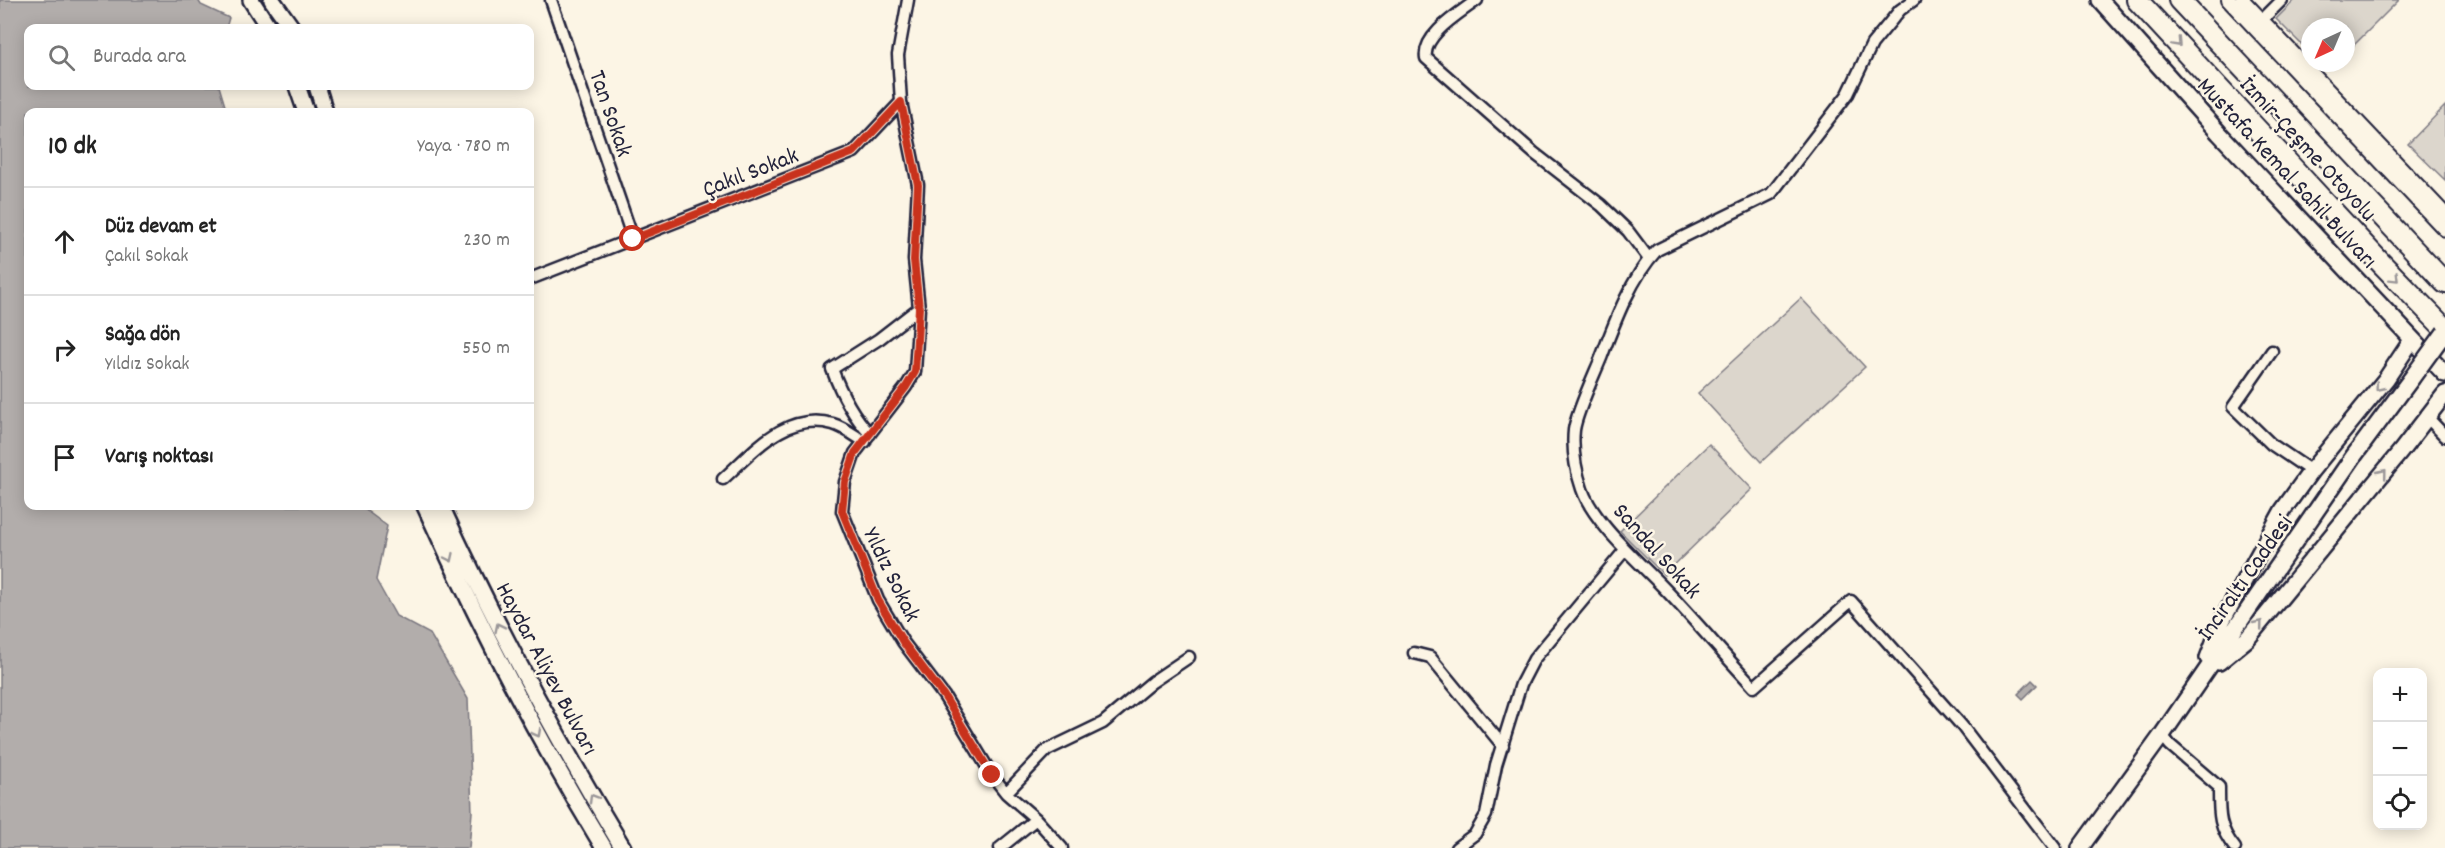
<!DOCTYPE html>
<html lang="tr">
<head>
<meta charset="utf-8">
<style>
	body { margin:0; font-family:Dekko,sans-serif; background:#f6f6f6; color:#222 }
	.controls { position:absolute; right:18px; bottom:18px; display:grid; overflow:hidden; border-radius:12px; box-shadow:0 3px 15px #0003 }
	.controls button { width:54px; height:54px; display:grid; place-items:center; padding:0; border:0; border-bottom:2px solid #e0e0e0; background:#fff; color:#222; font:30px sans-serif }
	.compass { position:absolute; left:2301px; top:18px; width:54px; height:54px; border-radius:50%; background:#fff; box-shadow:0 3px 15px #0003; rotate:224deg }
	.stop { position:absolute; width:18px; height:18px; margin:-14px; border:4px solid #c8321e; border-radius:50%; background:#fff }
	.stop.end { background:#c8321e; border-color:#fff; box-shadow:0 2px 6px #0008 }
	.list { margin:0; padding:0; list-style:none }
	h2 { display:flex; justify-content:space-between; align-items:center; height:78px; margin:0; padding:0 24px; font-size:26px }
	h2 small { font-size:20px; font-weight:400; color:#767676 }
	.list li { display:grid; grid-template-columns:39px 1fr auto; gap:18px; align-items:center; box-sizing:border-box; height:108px; padding:0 24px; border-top:2px solid #e0e0e0 }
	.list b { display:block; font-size:22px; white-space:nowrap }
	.list p { margin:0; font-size:20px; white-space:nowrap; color:#767676 }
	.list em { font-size:20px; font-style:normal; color:#767676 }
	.icon { flex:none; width:33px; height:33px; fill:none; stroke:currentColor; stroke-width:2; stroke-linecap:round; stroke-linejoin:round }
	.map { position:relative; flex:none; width:2445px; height:848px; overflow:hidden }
	.search { position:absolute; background:#fff; box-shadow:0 3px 15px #0003; left:24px; top:24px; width:510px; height:66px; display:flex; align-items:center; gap:15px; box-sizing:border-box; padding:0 21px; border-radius:12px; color:#767676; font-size:22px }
	.panel { position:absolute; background:#fff; box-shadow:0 3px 15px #0003; left:24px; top:108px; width:510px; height:402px; border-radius:12px }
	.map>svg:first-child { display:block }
</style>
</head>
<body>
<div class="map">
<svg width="2445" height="848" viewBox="0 0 2445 848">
	<rect width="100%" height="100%" fill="#fcf5e5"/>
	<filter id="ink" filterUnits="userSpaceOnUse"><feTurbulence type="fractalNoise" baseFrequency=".0167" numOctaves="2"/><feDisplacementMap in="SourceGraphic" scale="12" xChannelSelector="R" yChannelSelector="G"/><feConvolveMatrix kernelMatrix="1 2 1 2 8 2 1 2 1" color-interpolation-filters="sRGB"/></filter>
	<g filter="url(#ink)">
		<path fill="#dcd6cc" stroke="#7f7c84" stroke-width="1.5" d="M2295 0H2399L2346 53V27H2310V53L2276 19Z
			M2445 106V180L2408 144Z
			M1801 298 1865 367 1761 462 1698 393Z
			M1709 444 1752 489 1664 575 1620 531Z"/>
		<path fill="#b2adab" stroke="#78757e" stroke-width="1.5" d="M0 0H198L201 5 229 18 226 28H28V86H219L225 106 230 112H28V506H360L387 526 376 580 396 616 430 634 468 699 472 812 469 848H0Z
			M2032 680 2037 685 2023 699 2018 694Z"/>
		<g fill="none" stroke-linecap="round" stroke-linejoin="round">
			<g stroke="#22223b" stroke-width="15">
				<path id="minor" d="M551 0 633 239
					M908 0 898 55 901 102 918 185 914 260 919 308 915 372 906 387 855 453 845 482 842 511 878 600 903 642 944 696 992 775 1006 793 1036 819 1062 848
					M1477 0C1460 13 1422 35 1426 58L1534 153 1601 205 1628 231 1649 259
					M1914 0 1900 10 1872 44 1848 94 1771 194 1657 250C1631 278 1615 321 1601 358 1594 375 1576 414 1574 430 1572 449 1576 471 1582 489 1593 522 1638 561 1662 586 1694 619 1723 654 1754 687L1851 601 1962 726 2055 848
					M2262 20 2282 0
					M530 279 854 152 901 102
					M2272 351 2233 407 2271 444 2311 471
					M2427 417 2445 436
					M870 434C852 415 841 393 832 369L879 339 919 308
					M723 479C754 451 786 411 833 424 844 427 855 436 865 442
					M1414 653 1430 657 1503 746
					M2162 735 2170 745 2219 787C2219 812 2218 828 2235 848
					M1006 793 1047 750 1103 723 1152 682 1189 657
					M1000 848 1036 819
					M1456 848 1475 834 1486 815 1496 765 1521 684 1534 659 1625 550"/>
			</g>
			<g stroke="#22223b" stroke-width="18">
				<path id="tertiary" d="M2229 0 2445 229
					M2242 0 2445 215"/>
			</g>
			<g stroke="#22223b" stroke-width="20">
				<path id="secondary" d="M251 0 269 28
					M272 0 292 28
					M2100 0 2219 133 2445 374
					M297 86 306 112
					M317 86 325 112
					M425 506C478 623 537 738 604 848
					M441 506C495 624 556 737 623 848
					M2208 658 2222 621 2283 510 2311 471 2386 379 2412 340
					M2219 662 2247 639 2401 451 2445 394
					M2080 848 2162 735 2353 457 2411 379"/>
			</g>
			<g stroke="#22223b" stroke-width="24">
				<path id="motorway" d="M2137 0 2381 263 2445 329
					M2179 0 2445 283"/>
			</g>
			<use href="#minor" stroke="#fcf5e5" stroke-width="10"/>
			<use href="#tertiary" stroke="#fcf5e5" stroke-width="14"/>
			<use href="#secondary" stroke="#fcf5e5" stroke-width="15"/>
			<use href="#motorway" stroke="#fcf5e5" stroke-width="20"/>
			<g stroke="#22223b" stroke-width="20" stroke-linecap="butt">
				<path id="secondary-bridge" d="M2411 379 2445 332"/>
			</g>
			<use href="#secondary-bridge" stroke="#fcf5e5" stroke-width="15"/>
		</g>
		<defs><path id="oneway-chevron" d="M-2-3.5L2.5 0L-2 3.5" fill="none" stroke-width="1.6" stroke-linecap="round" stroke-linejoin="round" transform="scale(1.5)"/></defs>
		<g stroke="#9a9698">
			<use href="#oneway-chevron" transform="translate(2177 43) rotate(47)"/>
			<use href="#oneway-chevron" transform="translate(2395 278) rotate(45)"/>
			<use href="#oneway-chevron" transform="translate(2379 387) rotate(129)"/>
			<use href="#oneway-chevron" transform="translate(2383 473) rotate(-51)"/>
			<use href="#oneway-chevron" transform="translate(450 558) rotate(65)"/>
			<use href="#oneway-chevron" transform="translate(2259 624) rotate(-51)"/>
			<use href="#oneway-chevron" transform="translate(499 627) rotate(-116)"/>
			<use href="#oneway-chevron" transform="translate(537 733) rotate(62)"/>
			<use href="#oneway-chevron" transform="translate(593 798) rotate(-121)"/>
		</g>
	</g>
	<g fill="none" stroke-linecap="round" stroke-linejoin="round" filter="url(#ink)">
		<path stroke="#c8321e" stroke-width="8" d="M633 239 854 152 901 102 918 185 914 260 919 308 915 372 906 387 855 453 845 482 842 511 878 600 903 642 944 696 992 775"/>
	</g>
	<g text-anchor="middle" stroke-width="5" stroke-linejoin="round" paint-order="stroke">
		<g font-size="24" fill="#22223b" stroke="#fcf5e5">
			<text transform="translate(612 113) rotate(71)" y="8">Tan Sokak</text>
			<text transform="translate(2309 148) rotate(47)" y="8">İzmir-Çeşme Otoyolu</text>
			<text transform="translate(750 171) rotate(-21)" y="8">Çakıl Sokak</text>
			<text transform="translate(2288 172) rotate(47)" y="8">Mustafa Kemal Sahil Bulvarı</text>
			<text transform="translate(1658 550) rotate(48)" y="8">Sandal Sokak</text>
			<text transform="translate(893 574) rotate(64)" y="8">Yıldız Sokak</text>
			<text transform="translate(2244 577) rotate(-55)" y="8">İnciraltı Caddesi</text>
			<text transform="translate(548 668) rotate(62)" y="8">Haydar Aliyev Bulvarı</text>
		</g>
	</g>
</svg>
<div class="controls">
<button>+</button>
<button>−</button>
<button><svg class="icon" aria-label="locate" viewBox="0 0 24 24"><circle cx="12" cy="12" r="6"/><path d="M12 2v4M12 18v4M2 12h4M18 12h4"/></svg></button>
</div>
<svg class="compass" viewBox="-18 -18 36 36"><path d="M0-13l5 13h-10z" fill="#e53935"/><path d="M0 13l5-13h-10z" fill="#767676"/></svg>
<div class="stop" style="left:633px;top:239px"></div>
<div class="stop end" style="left:992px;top:775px"></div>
<div class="search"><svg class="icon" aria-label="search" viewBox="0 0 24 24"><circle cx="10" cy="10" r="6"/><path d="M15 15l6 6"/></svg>Burada ara</div>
<section class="panel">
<h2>10 dk<small>Yaya · 780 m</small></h2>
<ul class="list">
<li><svg class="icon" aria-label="ahead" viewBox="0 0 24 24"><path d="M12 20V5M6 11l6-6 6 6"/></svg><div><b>Düz devam et</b><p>Çakıl Sokak</p></div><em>230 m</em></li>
<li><svg class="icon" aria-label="right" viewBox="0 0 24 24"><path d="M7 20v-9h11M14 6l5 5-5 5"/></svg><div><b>Sağa dön</b><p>Yıldız Sokak</p></div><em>550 m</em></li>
<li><svg class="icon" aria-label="arrive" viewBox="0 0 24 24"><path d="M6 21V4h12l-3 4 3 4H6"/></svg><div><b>Varış noktası</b></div></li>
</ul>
</section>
</div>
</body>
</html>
